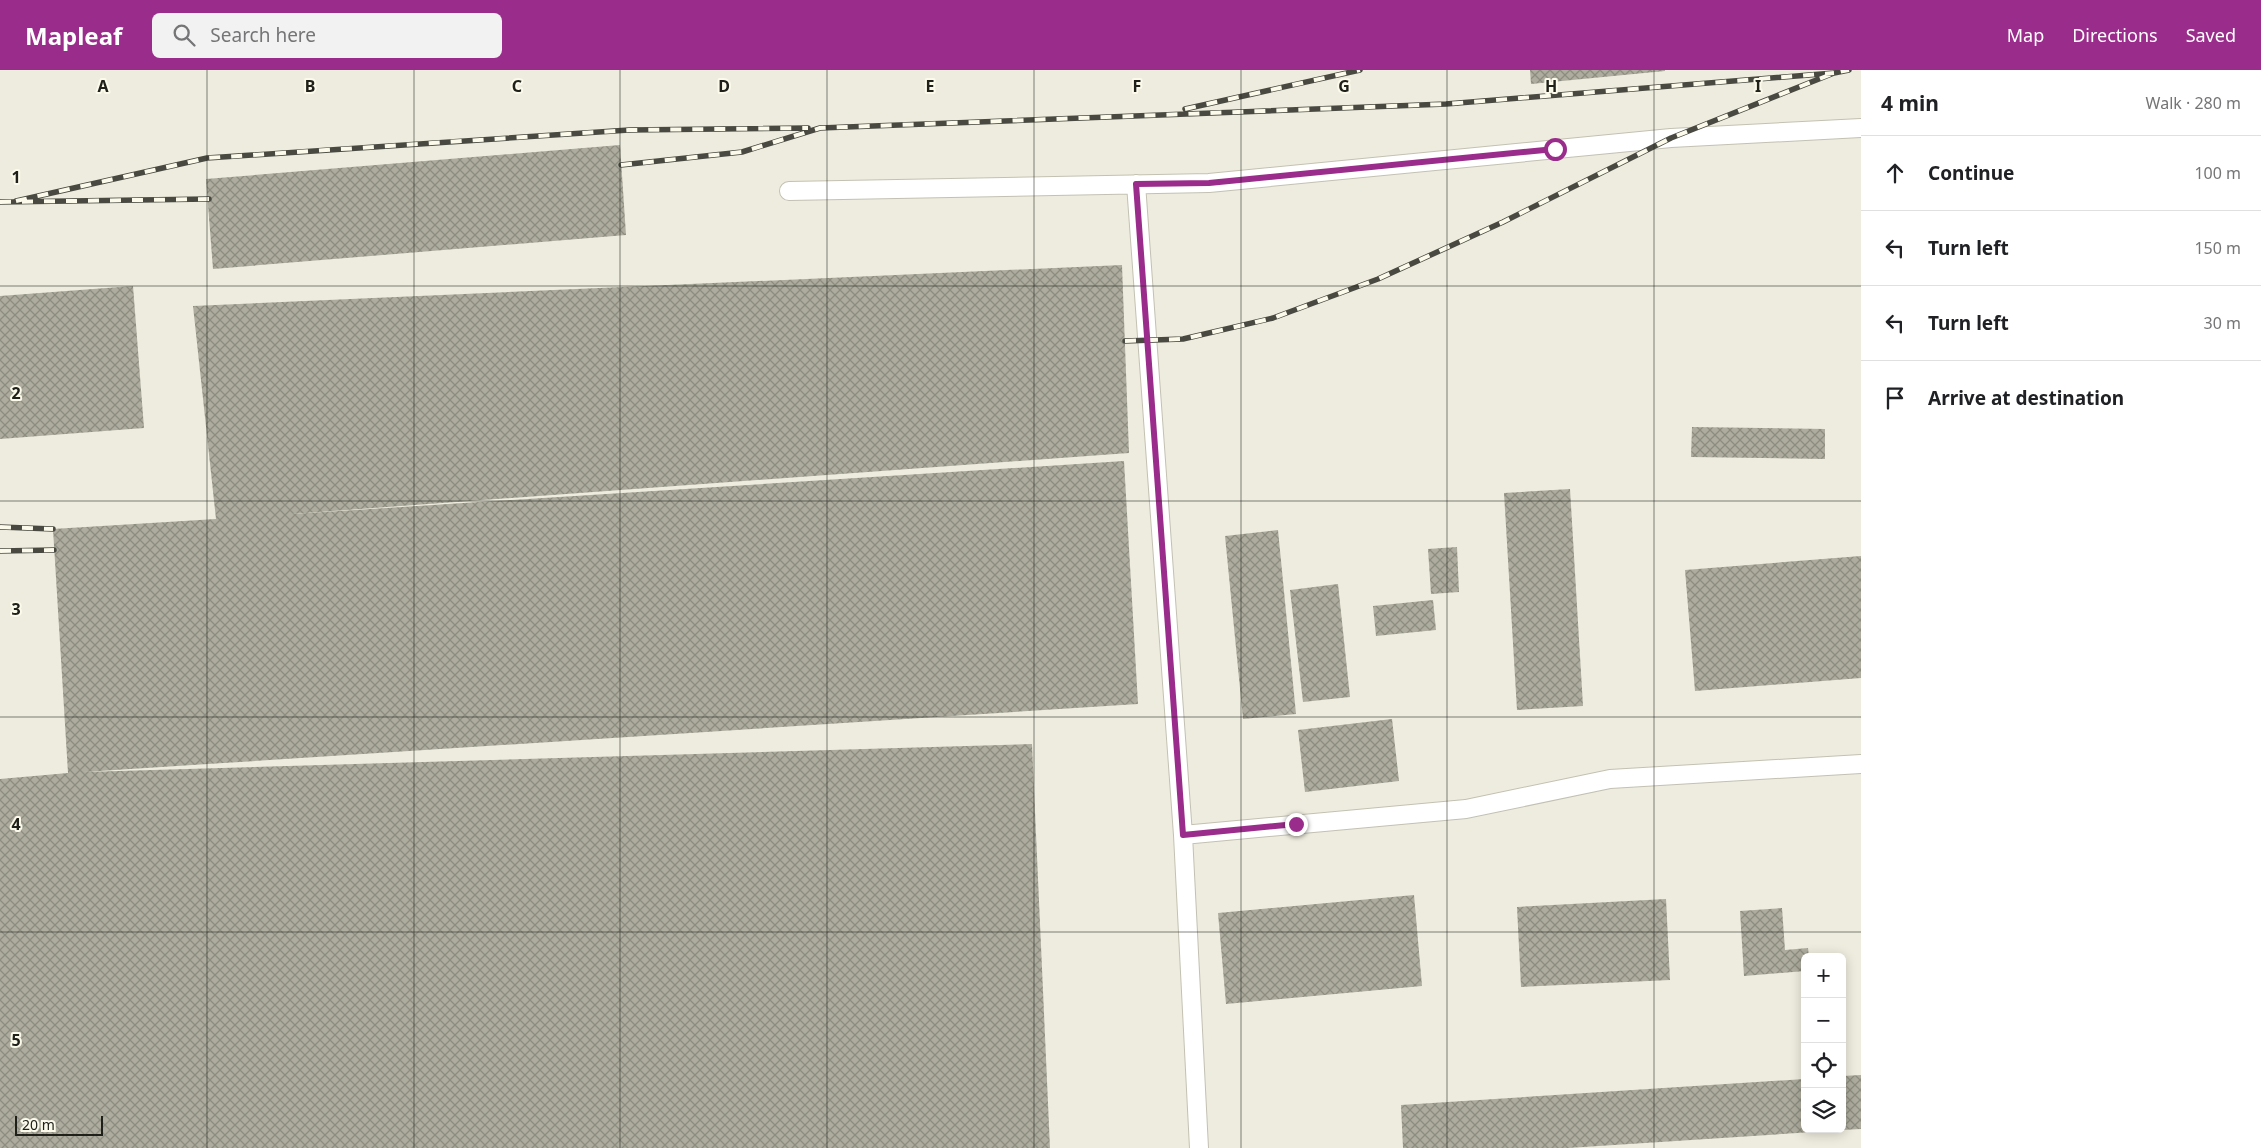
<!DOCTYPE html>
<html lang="en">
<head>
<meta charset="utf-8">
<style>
	body { margin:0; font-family:"Noto Sans",sans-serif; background:#f2f2f2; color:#202124 }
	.controls { position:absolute; right:15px; bottom:15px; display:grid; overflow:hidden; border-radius:8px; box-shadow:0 2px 12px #0003 }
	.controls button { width:45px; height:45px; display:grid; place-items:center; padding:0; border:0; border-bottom:1px solid #e0e0e0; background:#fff; color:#202124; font:25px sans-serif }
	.scale { position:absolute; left:15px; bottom:12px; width:88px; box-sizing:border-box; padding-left:5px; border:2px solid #20201a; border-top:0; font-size:14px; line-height:18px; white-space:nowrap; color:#20201a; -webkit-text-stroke:4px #fbfaeb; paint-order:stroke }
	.stop { position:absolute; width:15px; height:15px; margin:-11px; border:4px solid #9a2c8b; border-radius:50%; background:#fff }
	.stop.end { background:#9a2c8b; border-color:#fff; box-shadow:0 1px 5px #0008 }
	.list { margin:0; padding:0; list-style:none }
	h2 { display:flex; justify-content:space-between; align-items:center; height:65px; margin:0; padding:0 20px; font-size:21px }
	h2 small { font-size:16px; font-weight:400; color:#757577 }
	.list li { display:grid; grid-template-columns:32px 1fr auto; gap:15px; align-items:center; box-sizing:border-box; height:75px; padding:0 20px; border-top:1px solid #e0e0e0 }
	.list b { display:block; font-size:19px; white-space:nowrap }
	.list em { font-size:16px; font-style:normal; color:#757577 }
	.icon { flex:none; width:28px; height:28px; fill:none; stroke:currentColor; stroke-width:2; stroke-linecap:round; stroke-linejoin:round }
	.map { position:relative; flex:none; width:1861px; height:1078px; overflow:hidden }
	header { display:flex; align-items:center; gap:30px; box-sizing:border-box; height:70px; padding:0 25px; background:#9a2c8b; color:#fff }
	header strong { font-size:24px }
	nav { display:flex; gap:28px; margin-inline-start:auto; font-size:18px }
	.search { width:350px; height:45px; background:#f2f2f2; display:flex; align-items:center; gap:12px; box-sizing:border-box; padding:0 18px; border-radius:8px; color:#757577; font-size:19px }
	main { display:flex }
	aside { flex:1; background:#fff }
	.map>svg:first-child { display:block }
</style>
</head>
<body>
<header>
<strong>Mapleaf</strong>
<div class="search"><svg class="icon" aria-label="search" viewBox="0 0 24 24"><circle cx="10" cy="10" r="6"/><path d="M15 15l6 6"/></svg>Search here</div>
<nav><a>Map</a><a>Directions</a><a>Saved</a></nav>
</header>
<main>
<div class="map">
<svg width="1861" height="1078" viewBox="0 0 1861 1078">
	<defs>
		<pattern id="building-cross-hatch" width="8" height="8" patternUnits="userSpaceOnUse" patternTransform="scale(1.25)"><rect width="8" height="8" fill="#adac9e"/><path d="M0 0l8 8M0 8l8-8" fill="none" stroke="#8c8c80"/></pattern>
	</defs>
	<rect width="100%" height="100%" fill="#eeecde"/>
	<path fill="url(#building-cross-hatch)" d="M1530 0H1665V1L1531 14Z
		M620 75 626 165 213 199 206 109Z
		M1122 195 1129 383 292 444 1124 391 1138 634 84 702 1032 674 1050 1078H0V709L68 703 53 459 216 449 193 236Z
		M133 216 144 358 0 369V226Z
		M1692 357 1825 359V389L1691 387Z
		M1570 419 1583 636 1517 640 1504 423Z
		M1278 460 1296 644 1243 649 1225 466Z
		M1457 477 1459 522 1431 524 1428 479Z
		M1861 486V608L1695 621 1685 500Z
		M1338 514 1350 627 1303 632 1290 520Z
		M1433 530 1436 560 1376 566 1373 536Z
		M1392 649 1399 711 1305 722 1298 660Z
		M1414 825 1422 916 1226 934 1218 843Z
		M1666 829 1670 910 1521 917 1517 837Z
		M1782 838 1785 880 1808 878 1809 887H1805V901L1744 906 1740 841Z
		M1861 1005V1059L1842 1060V1006Z
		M1805 1009V1059L1828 1061 1568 1078H1403L1401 1035Z"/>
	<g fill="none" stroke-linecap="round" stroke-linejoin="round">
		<g stroke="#c3c1b3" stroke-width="20">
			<path id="lane" d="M1136 114 1183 765 1199 1078
				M789 121 1209 113 1671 68 1861 58
				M1183 765 1466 739 1610 709 1861 694"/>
		</g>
		<use href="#lane" stroke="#fff" stroke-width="18"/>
		<g stroke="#494941" stroke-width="5.5">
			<path id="rail" d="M1185 39 1360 0
				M621 95 742 82 820 58 1446 34 1834 3
				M16 131 207 88 629 60 808 58
				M0 132 209 129
				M1125 271 1183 269 1273 248 1378 209 1503 152 1671 68 1834 3 1849 0
				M0 457 53 459
				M0 481 54 480"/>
		</g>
		<use href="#rail" stroke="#fbfaeb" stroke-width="4" stroke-dasharray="11" stroke-linecap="butt"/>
	</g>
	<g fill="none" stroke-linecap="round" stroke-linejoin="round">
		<path stroke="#9a2c8b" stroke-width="6" d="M1296 754 1183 765 1136 114 1209 113 1555 79"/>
	</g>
	<path fill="none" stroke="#20201a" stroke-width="1" stroke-opacity="0.55" d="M207 0V1078M414 0V1078M620 0V1078M827 0V1078M1034 0V1078M1241 0V1078M1447 0V1078M1654 0V1078M0 216H1861M0 431H1861M0 647H1861M0 862H1861"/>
	<g font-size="16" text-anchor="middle" font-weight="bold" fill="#20201a" stroke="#fbfaeb" stroke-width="4" stroke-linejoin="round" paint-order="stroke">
		<text x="103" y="22">A</text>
		<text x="310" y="22">B</text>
		<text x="517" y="22">C</text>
		<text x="724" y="22">D</text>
		<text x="930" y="22">E</text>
		<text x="1137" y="22">F</text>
		<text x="1344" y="22">G</text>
		<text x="1551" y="22">H</text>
		<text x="1758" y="22">I</text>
		<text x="16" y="113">1</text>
		<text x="16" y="329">2</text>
		<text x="16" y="545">3</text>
		<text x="16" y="760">4</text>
		<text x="16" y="976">5</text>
	</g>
</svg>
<div class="controls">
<button>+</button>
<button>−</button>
<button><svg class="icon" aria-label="locate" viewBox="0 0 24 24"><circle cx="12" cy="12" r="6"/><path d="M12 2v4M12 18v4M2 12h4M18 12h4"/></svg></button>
<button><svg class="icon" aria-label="layers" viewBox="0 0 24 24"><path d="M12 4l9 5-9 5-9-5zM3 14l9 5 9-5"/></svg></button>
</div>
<div class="scale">20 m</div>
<div class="stop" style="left:1555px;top:79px"></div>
<div class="stop end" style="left:1296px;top:754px"></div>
</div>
<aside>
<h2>4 min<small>Walk · 280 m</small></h2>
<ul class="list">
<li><svg class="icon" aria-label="ahead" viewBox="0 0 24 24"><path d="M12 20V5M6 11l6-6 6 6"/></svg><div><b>Continue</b></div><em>100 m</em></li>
<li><svg class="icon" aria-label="left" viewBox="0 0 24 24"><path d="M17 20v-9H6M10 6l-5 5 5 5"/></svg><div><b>Turn left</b></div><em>150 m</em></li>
<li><svg class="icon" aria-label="left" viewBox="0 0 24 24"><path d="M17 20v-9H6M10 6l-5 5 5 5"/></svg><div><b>Turn left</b></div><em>30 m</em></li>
<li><svg class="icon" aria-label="arrive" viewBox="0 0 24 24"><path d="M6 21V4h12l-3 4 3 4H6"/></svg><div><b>Arrive at destination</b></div></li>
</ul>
</aside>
</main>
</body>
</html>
